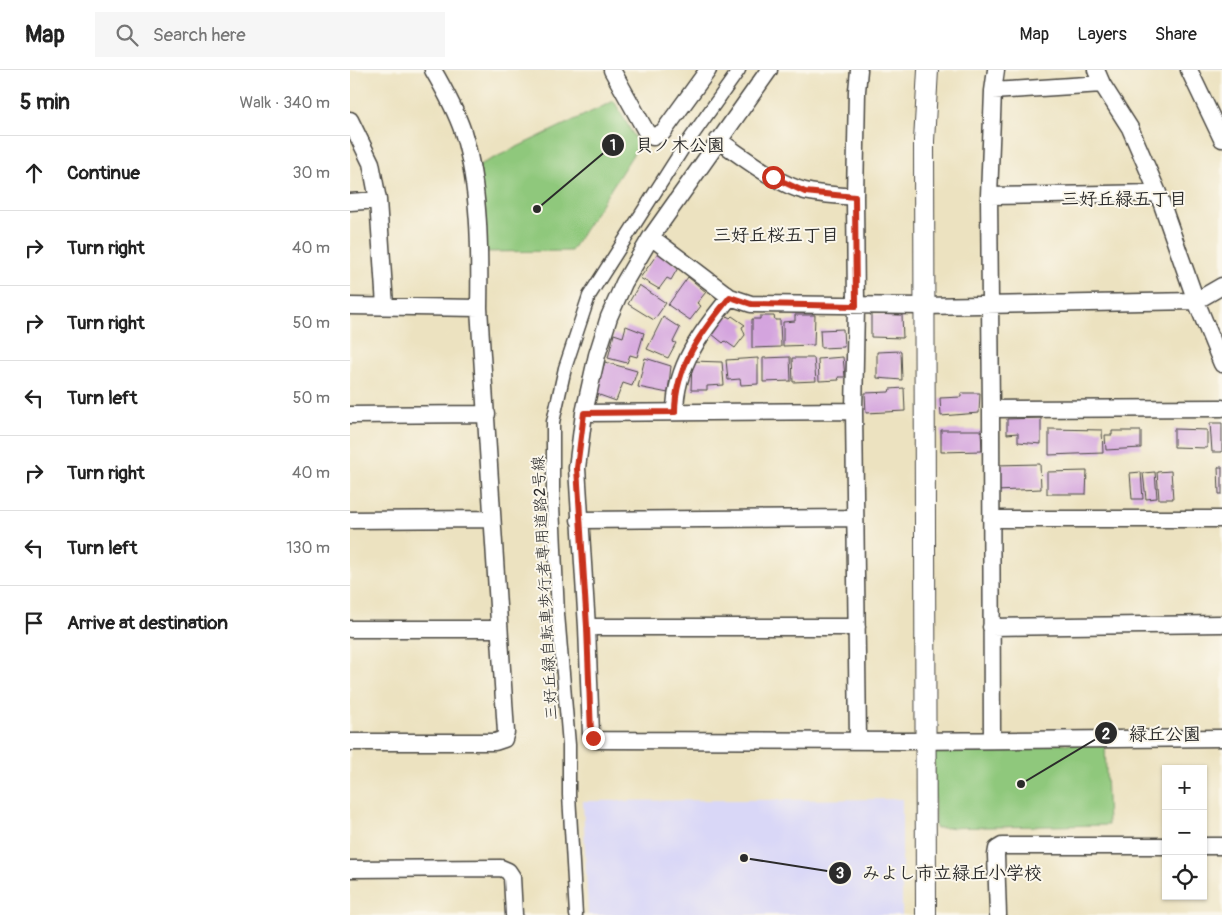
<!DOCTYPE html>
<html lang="en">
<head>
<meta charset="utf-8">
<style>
	body { margin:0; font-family:Pangolin,"Klee One",sans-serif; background:#f6f6f6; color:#222 }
	.controls { position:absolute; right:15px; bottom:15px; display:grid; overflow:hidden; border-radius:0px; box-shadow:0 1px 4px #0004 }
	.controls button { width:45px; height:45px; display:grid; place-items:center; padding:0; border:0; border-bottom:1px solid #e0e0e0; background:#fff; color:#222; font:25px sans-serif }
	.stop { position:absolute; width:15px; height:15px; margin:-11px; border:4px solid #c8321e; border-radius:50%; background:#fff }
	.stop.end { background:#c8321e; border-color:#fff; box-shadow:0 1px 5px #0008 }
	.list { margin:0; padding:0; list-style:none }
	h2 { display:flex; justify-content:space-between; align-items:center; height:65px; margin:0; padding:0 20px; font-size:21px }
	h2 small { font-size:16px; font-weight:400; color:#767676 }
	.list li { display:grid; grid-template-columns:32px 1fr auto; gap:15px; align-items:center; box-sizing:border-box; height:75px; padding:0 20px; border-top:1px solid #e0e0e0 }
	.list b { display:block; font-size:19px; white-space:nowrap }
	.list em { font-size:16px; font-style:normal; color:#767676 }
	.icon { flex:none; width:28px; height:28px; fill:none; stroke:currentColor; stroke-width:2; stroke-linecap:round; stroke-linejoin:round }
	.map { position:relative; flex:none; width:872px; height:845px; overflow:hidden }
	header { display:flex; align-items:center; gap:30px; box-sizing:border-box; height:70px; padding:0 25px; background:#fff; border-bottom:1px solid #e0e0e0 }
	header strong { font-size:24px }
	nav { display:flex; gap:28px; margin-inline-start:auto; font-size:18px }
	.search { width:350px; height:45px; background:#f6f6f6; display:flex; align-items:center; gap:12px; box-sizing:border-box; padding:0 18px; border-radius:0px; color:#767676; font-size:19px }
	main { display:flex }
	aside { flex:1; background:#fff }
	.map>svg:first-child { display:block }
</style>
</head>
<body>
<header>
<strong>Map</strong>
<div class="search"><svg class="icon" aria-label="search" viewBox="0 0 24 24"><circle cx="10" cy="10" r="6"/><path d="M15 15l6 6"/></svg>Search here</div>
<nav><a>Map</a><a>Layers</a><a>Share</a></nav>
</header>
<main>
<aside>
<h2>5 min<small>Walk · 340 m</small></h2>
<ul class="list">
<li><svg class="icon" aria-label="ahead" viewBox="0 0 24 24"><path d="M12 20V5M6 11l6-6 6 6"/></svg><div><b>Continue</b></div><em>30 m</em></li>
<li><svg class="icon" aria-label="right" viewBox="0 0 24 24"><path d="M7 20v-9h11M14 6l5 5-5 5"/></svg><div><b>Turn right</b></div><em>40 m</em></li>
<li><svg class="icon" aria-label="right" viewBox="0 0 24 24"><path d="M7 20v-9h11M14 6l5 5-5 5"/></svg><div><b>Turn right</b></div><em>50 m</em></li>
<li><svg class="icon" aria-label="left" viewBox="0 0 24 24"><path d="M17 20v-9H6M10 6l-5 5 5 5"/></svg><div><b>Turn left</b></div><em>50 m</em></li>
<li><svg class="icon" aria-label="right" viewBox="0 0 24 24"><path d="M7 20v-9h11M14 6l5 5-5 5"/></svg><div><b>Turn right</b></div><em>40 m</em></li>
<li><svg class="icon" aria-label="left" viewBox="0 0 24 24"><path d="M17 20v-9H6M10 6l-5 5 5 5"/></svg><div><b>Turn left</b></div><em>130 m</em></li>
<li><svg class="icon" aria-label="arrive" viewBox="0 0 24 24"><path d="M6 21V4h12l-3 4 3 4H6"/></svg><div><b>Arrive at destination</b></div></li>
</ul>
</aside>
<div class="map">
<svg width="872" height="845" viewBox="0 0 872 845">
	<rect width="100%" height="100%" fill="#fbf7ec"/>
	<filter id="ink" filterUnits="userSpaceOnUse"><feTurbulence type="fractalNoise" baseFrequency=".02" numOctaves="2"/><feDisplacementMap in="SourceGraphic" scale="10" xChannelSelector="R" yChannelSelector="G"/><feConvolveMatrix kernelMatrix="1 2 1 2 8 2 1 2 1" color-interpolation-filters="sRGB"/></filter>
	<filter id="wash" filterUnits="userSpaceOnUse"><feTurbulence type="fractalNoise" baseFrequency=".0096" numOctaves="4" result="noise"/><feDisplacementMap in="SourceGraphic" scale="20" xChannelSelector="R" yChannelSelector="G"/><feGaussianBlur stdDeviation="1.12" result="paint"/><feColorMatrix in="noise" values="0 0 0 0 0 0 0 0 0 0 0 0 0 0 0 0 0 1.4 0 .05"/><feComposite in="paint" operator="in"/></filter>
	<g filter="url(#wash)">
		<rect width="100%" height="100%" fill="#ece2c0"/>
		<path fill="#d9d7f7" d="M552 729V845H238L233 731Z"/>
		<path fill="#8fc87b" stroke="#5d7a53" d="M264 31 289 75 221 181 128 182 125 97Z
			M584 673 755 674 758 755 585 758Z"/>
		<g id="blocks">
			<path fill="#d4a4de" d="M308 183 329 196 321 210 317 208 309 219 290 208Z
				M338 207 356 222 347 233 351 236 340 250 318 235Z
				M289 215 316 233 304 250 278 234Z
				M521 244 552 245 553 268 521 267Z
				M375 245 380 248 382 246 395 255 392 257 395 265 385 278 375 271 373 273 362 264Z
				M445 245H465L464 275 433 276V252L445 251Z
				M410 246H424L425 250H430L431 277 402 278V249H410Z
				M313 247 330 258 323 272 326 273 318 288 297 279Z
				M276 256 294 263 287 287 280 285 277 293 258 288 264 264 273 267Z
				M493 259 494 277 471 278 470 260Z
				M551 281 552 310 527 308V282Z
				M440 287 441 311 413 312V288Z
				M493 287 495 307H488L489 310 469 311 468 289Z
				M295 288 321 296 318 323 288 317Z
				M408 288V314L391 315 390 309 378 310 376 290Z
				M442 288H464L466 311 443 312Z
				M342 291 372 292 374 315 357 316V320H341Z
				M255 292 287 301 282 316 273 313 266 331 244 323Z
				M554 318 555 341 516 343 515 323 539 322 540 319Z
				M611 323H630L629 343 591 346 590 328 611 327Z
				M691 348V374L668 372V363L657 364V349Z
				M860 353H872V382H862Z
				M699 359 752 360 753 383 699 385Z
				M824 359 857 360V378L824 377Z
				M591 360H631L632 381 591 382Z
				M762 361H791V378L756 380 755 365H762Z
				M690 394 691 419 646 421 645 395Z
				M868 397H872V424H869Z
				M737 401 736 424H697V402Z
				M821 401 823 429H809L807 402Z
				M791 402 793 429H782L780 403Z
				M805 402 807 428 796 429 793 403Z"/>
		</g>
	</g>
	<g filter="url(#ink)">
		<use href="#blocks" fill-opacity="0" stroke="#484641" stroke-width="1"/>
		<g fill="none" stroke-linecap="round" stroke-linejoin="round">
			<g stroke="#484641" stroke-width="15">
				<path id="pedestrian" d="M226 845 219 725V675L208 544 203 435V352L215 298 239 226 332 80 389 0"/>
			</g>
			<g stroke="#484641" stroke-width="19">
				<path id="minor" d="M262 0 297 63 303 67 313 62 358 0
					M419 0 301 167 274 213 259 247 247 285 234 343 227 398 237 557 241 664 247 670 556 671 872 668
					M746 0 752 14 780 58 808 123 846 231 872 294
					M839 0 872 69
					M643 21 752 14
					M0 50 21 93 28 130 35 236
					M368 70C392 86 428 115 455 121 471 125 489 125 505 127
					M639 126 808 123
					M0 132 28 130
					M301 167 380 227 401 234 574 236 846 231 872 216
					M0 236 129 238
					M641 339 872 338
					M325 342C325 296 352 261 380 227
					M234 343 504 341
					M0 345 137 344
					M641 449H872
					M0 450 142 449
					M229 450 505 448
					M237 557H507
					M641 557 872 554
					M0 559H148
					M642 669 641 339 639 126 643 21 646 0
					M508 670 504 341 506 236 505 127 507 21 509 0
					M0 672H145L154 669 156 662 129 238C130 180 130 118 113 62 106 41 94 19 83 0
					M853 776H872
					M0 799 151 798 158 801 162 807 164 845
					M648 845 646 785 647 779 652 776H816"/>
			</g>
			<g stroke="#484641" stroke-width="22">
				<path id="tertiary" d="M576 845 574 71 578 0"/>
			</g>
			<use href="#pedestrian" stroke="#fff" stroke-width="12"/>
			<use href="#minor" stroke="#fff" stroke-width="16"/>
			<use href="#tertiary" stroke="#fff" stroke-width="20"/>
		</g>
	</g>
	<g fill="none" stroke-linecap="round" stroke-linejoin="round" filter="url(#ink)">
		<path stroke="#c8321e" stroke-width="6" d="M243 668 241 664 237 557 227 398 234 343 325 342C325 296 352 261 380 227L401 234 506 236 505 127 455 122 423 107"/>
	</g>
	<g text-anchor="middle" stroke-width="4" stroke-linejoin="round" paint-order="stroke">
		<g font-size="16" fill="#2b2b2b" stroke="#fbf7ec">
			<text transform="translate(194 518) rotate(-93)" y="6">三好丘緑自転車歩行者専用道路2号線</text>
		</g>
		<g font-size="18" font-weight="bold" fill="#2b2b2b" stroke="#fbf7ec">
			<text x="774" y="135">三好丘緑五丁目</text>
			<text x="426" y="171">三好丘桜五丁目</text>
		</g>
	</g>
	<path fill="none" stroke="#2b2b2b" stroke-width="2" d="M187 139L263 75M671 714L756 663M394 788L490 803"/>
	<g fill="#2b2b2b" stroke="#fbf7ec" stroke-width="2">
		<circle cx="187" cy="139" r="5"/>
		<circle cx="671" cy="714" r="5"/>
		<circle cx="394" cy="788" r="5"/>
		<circle cx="263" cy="75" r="12"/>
		<circle cx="756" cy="663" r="12"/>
		<circle cx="490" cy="803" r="12"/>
	</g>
	<g font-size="15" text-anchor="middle" font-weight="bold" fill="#fff">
		<text x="263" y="80">1</text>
		<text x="756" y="669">2</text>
		<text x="490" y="808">3</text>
	</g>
	<g font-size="18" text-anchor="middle" font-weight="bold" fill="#2b2b2b" stroke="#fbf7ec" stroke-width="4" stroke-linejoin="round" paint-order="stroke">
		<text x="330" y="81">貝ノ木公園</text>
		<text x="815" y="670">緑丘公園</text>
		<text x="602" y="809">みよし市立緑丘小学校</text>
	</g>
</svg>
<div class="controls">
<button>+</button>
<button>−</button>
<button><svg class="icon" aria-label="locate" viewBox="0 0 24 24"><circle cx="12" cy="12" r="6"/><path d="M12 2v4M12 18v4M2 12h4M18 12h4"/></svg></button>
</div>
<div class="stop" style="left:423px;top:107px"></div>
<div class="stop end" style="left:243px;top:668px"></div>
</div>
</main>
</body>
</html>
